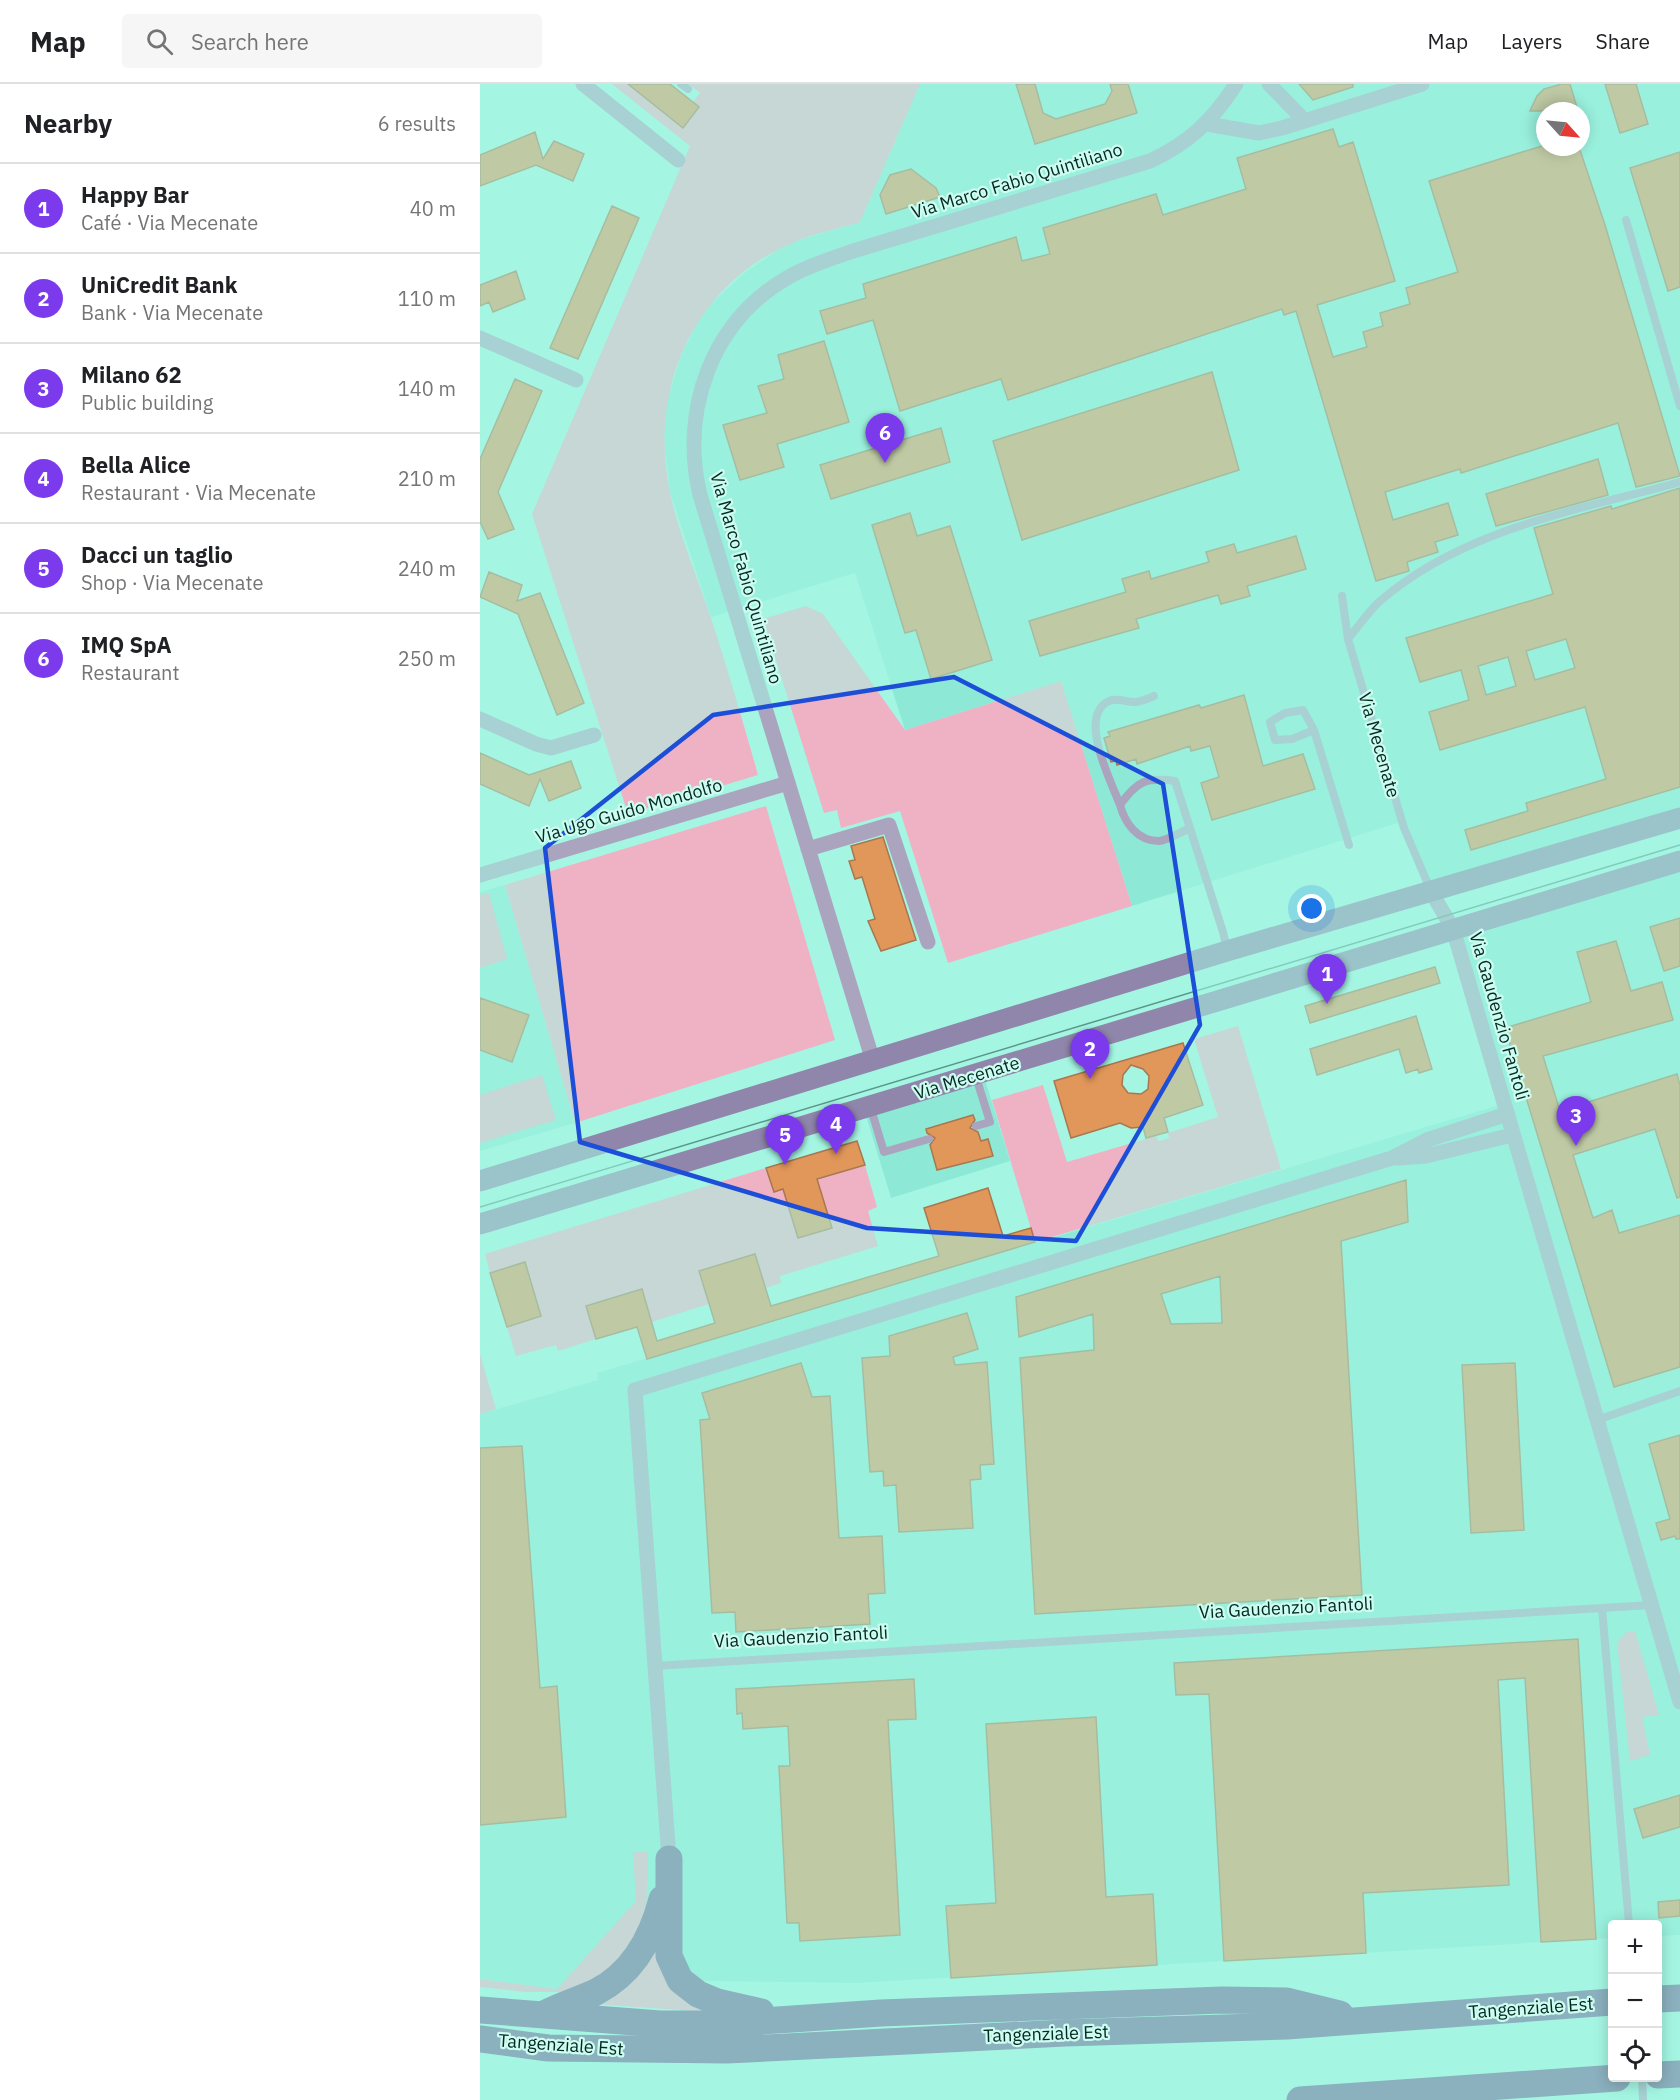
<!DOCTYPE html>
<html lang="en">
<head>
<meta charset="utf-8">
<style>
	body { margin:0; font-family:"IBM Plex Sans",sans-serif; background:#f6f6f6; color:#202124 }
	.controls { position:absolute; right:18px; bottom:18px; display:grid; overflow:hidden; border-radius:6px; box-shadow:0 3px 15px #0003 }
	.controls button { width:54px; height:54px; display:grid; place-items:center; padding:0; border:0; border-bottom:2px solid #e0e0e0; background:#fff; color:#202124; font:30px sans-serif }
	.compass { position:absolute; left:1056px; top:18px; width:54px; height:54px; border-radius:50%; background:#fff; box-shadow:0 3px 15px #0003; rotate:117deg }
	.you { position:absolute; left:832px; top:825px; width:21px; height:21px; margin:-15px; border:4px solid #fff; border-radius:50%; background:#1a73e8; box-shadow:0 0 0 9px #1a73e833 }
	.badge { display:grid; place-items:center; width:39px; height:39px; border-radius:50%; background:#7c3aed; color:#fff; font-size:20px; font-weight:700 }
	.pin { position:absolute; translate:-50% -50px; filter:drop-shadow(0 2px 3px #0008) }
	.pin::after { content:''; position:absolute; top:32px; width:21px; height:18px; background:inherit; clip-path:polygon(0 0,100% 0,50% 100%) }
	.list { margin:0; padding:0; list-style:none }
	h2 { display:flex; justify-content:space-between; align-items:center; height:78px; margin:0; padding:0 24px; font-size:26px }
	h2 small { font-size:20px; font-weight:400; color:#757577 }
	.list li { display:grid; grid-template-columns:39px 1fr auto; gap:18px; align-items:center; box-sizing:border-box; height:90px; padding:0 24px; border-top:2px solid #e0e0e0 }
	.list b { display:block; font-size:22px; white-space:nowrap }
	.list p { margin:0; font-size:20px; white-space:nowrap; color:#757577 }
	.list em { font-size:20px; font-style:normal; color:#757577 }
	.icon { flex:none; width:33px; height:33px; fill:none; stroke:currentColor; stroke-width:2; stroke-linecap:round; stroke-linejoin:round }
	.map { position:relative; flex:none; width:1200px; height:2016px; overflow:hidden }
	header { display:flex; align-items:center; gap:36px; box-sizing:border-box; height:84px; padding:0 30px; background:#fff; border-bottom:2px solid #e0e0e0 }
	header strong { font-size:28px }
	nav { display:flex; gap:33px; margin-inline-start:auto; font-size:21px }
	.search { width:420px; height:54px; background:#f6f6f6; display:flex; align-items:center; gap:15px; box-sizing:border-box; padding:0 21px; border-radius:6px; color:#757577; font-size:22px }
	main { display:flex }
	aside { flex:1; background:#fff }
	.map>svg:first-child { display:block }
</style>
</head>
<body>
<header>
<strong>Map</strong>
<div class="search"><svg class="icon" aria-label="search" viewBox="0 0 24 24"><circle cx="10" cy="10" r="6"/><path d="M15 15l6 6"/></svg>Search here</div>
<nav><a>Map</a><a>Layers</a><a>Share</a></nav>
</header>
<main>
<aside>
<h2>Nearby<small>6 results</small></h2>
<ul class="list">
<li><span class="badge">1</span><div><b>Happy Bar</b><p>Café · Via Mecenate</p></div><em>40 m</em></li>
<li><span class="badge">2</span><div><b>UniCredit Bank</b><p>Bank · Via Mecenate</p></div><em>110 m</em></li>
<li><span class="badge">3</span><div><b>Milano 62</b><p>Public building</p></div><em>140 m</em></li>
<li><span class="badge">4</span><div><b>Bella Alice</b><p>Restaurant · Via Mecenate</p></div><em>210 m</em></li>
<li><span class="badge">5</span><div><b>Dacci un taglio</b><p>Shop · Via Mecenate</p></div><em>240 m</em></li>
<li><span class="badge">6</span><div><b>IMQ SpA</b><p>Restaurant</p></div><em>250 m</em></li>
</ul>
</aside>
<div class="map">
<svg width="1200" height="2016" viewBox="0 0 1200 2016">
	<rect width="100%" height="100%" fill="#a4f6e3"/>
	<path fill="#8de9d5" fill-rule="evenodd" d="M440 0H1200V734L950 806 921 738 652 822 581 597 425 646 375 489 231 533 190 408 183 349 187 316 201 272 218 237 231 220 263 190 296 167 316 157 380 138ZM1065 27H1101V63H1065Z
		M1200 777V1851L1178 1852V1840H1132V1854L377 1899 222 1897 77 1905 0 1895V1330L118 1296 117 1289 1023 1020 973 845Z
		M25 801 95 1039 0 1067V808Z
		M503 989 530 1077 411 1114 384 1025Z"/>
	<path fill="#efb1c4" d="M132 0H148L203 43 219 23 213 18 220 9 209 0H440L380 138C359 145 335 149 315 158 214 199 168 305 190 408 199 451 217 492 231 534 248 586 263 638 278 691L148 730 52 430 210 62Z
		M326 522 343 530 425 646 581 597 652 822 468 879 420 727 361 744 357 726 344 729 283 535Z
		M286 722 355 956 95 1039 25 801Z
		M9 809 27 875 0 884V811Z
		M758 942 801 1085 555 1158 512 1016 563 1001 587 1078 676 1052 679 1057 689 1054 688 1049 738 1033 714 955Z
		M62 991 76 1036 0 1059V1011Z
		M385 1081 397 1123 388 1127 398 1162 300 1192 301 1199 285 1204 275 1170 220 1187 229 1220 172 1238 161 1205 106 1222 116 1255 78 1267 76 1261 36 1272 27 1243 61 1232 45 1179 10 1189 5 1170 286 1084 294 1108 303 1105 318 1154 352 1143 337 1095Z
		M0 1270 16 1325 0 1330Z
		M1155 1547 1179 1631 1162 1633 1170 1671 1150 1677 1137 1558 1147 1548Z
		M153 1768H168L166 1838 126 1891 88 1908H45L0 1903V1895L77 1905 156 1817Z
		M177 1862 227 1928 115 1920Z"/>
	<path fill="#e1965a" stroke="#a9774f" stroke-width="1.5" fill-rule="evenodd" d="M148 0H190L219 23 203 44Z
		M536 0H555L563 29 576 35 625 20 632 7 630 0H648L657 29 555 60Z
		M819 0H873V3L833 16Z
		M1082 0H1090L1098 27H1050L1057 12 1064 5Z
		M1125 0H1156L1168 40 1140 49Z
		M853 45 859 63 873 58 915 197 837 221 853 273 887 263 883 248 903 242 900 229 930 220 926 204 978 188 949 97 1065 61V63H1099L1125 141 1200 392 1156 403 1138 339 981 389 980 385 905 408 913 436 968 419 978 451 955 458 958 468 927 478 929 487 896 497 816 227 804 231 802 225 528 316 521 295 420 327 393 236 347 250 340 227 386 214 383 200 536 153 542 177 570 170 563 144 676 110 683 131 766 105 757 74Z
		M55 48 63 75 74 57 104 70 93 97 56 81 0 102V71Z
		M1200 68V203L1188 207 1150 84Z
		M431 85 456 104 460 113 406 130 400 111 410 91Z
		M132 122 159 134 98 275 70 264Z
		M36 187 45 215 13 228 9 218 0 222V201Z
		M344 257 369 338 297 360 304 383 260 396 243 341 287 329 278 302 304 295 298 271Z
		M732 288 759 386 542 456 513 357Z
		M35 295 62 307 18 408 34 445 8 455 0 438V375Z
		M461 344 470 378 351 415 340 381Z
		M1118 375 1128 411 1016 442 1006 410Z
		M1200 404V703L991 766 985 746 1048 727 1046 719 1126 695 1105 623 960 666 949 628 989 616 981 586 940 598 926 554 1073 510 1054 444 1131 422 1132 425ZM1086 555 1095 584 1055 596 1046 567ZM1028 573 1036 602 1006 611 998 582Z
		M430 429 437 452 470 442 512 576 451 595 436 546 425 549 392 441Z
		M816 452 826 485 767 502 770 512 741 520 738 511 656 535 659 544 560 572 549 537 646 508 642 495 669 487 671 495 729 478 726 468 754 460 757 469Z
		M9 488 42 501 37 517 60 509 104 619 77 631 38 530 0 513Z
		M764 611 783 682 823 670 835 705 732 736 721 699 739 693 730 662 711 667 710 662 657 680 656 675 637 681 636 677 631 678 624 654 630 652 628 648 719 621 721 624Z
		M0 669 49 691 91 677 101 704 69 717 60 695 49 722 0 700Z
		M403 753 436 856 401 867 388 837 395 835 382 793 375 795 369 777 375 776 371 762Z
		M1200 834V882L1184 887 1170 843Z
		M1136 857 1151 907 1182 898 1193 936 1063 972 1080 1027 1197 990 1200 1001V1113L1197 1114 1175 1045 1093 1071 1113 1134 1132 1126 1139 1149 1200 1131V1283L1134 1303 1025 944 1111 918 1097 868Z
		M955 883 960 899 830 939 825 922Z
		M0 914 49 931 32 978 0 966Z
		M936 932 952 985 939 989 938 985 926 989 919 965 837 991 830 965Z
		M703 959 723 1021 684 1034 688 1048 666 1054 663 1043 651 1044 640 1039 591 1054 574 997ZM651 981 663 985 669 992 668 1005 661 1010 648 1009 642 1001 643 991Z
		M493 1031 495 1036 490 1044 498 1048 501 1057 508 1055 513 1072 457 1086 450 1061 455 1054 447 1049 446 1045Z
		M377 1057 385 1081 337 1095 352 1144 318 1154 303 1105 294 1108 286 1084Z
		M926 1096 928 1138 861 1157 882 1511 555 1530 540 1274 614 1266 613 1230 539 1253 536 1213ZM740 1192 742 1239 691 1240 681 1210Z
		M508 1104 523 1152 551 1144 555 1158 167 1275 157 1243 116 1255 106 1222 162 1205 177 1257 235 1239 219 1187 275 1170 291 1222 459 1172 444 1124Z
		M45 1178 61 1232 27 1243 10 1189Z
		M487 1229 498 1265 473 1273 475 1281 507 1278 514 1380 500 1381 501 1395 490 1396 493 1444 419 1448 416 1401 404 1402 403 1387 390 1388 382 1274 410 1272 409 1252Z
		M321 1279 332 1313 350 1312 359 1454 402 1452 405 1509 388 1510 390 1540 256 1548 255 1528 232 1529 220 1336 230 1335 222 1309Z
		M1035 1279 1044 1446 991 1449 982 1281Z
		M1200 1351V1455H1196L1195 1452 1181 1456 1176 1439 1190 1435 1169 1360Z
		M42 1362 60 1604 77 1602 86 1733 0 1741V1364Z
		M1098 1555 1116 1855 1061 1858 1045 1594 1018 1596 1029 1801 883 1809 886 1869 744 1877 729 1610 696 1611 694 1579Z
		M434 1595 436 1635 408 1636 420 1851 320 1857 319 1839H307L299 1682H310L308 1642 263 1645 262 1629 257 1630 256 1605Z
		M616 1633 626 1813 673 1810 677 1881 471 1894 466 1822 516 1819 506 1640Z
		M1200 1711V1743L1163 1754 1154 1725Z
		M1200 1816V1832L1179 1834 1178 1818Z"/>
	<g fill="none" stroke-linecap="round" stroke-linejoin="round">
		<path stroke="#aba4be" stroke-width="8" d="M201 0 208 5
			M1146 136 1200 322
			M862 512 868 555 924 744 950 805
			M868 555C878 543 888 528 900 517 983 445 1098 426 1200 398
			M834 646 812 655 795 656 790 638 805 629 823 626 834 646 869 761
			M640 721C631 697 597 632 629 617 639 613 647 619 656 618 662 617 669 614 674 612
			M710 744C701 748 688 756 679 757 657 757 645 739 640 721 657 697 666 693 695 697L743 848 747 865
			M496 993 510 1038 496 1042
			M391 1025 404 1068 449 1055
			M1117 1336 1200 1307
			M1122 1524 1149 1840
			M175 1582 1171 1521
			M1162 1994 1163 2016"/>
		<path stroke="#aba4be" stroke-width="15" d="M103 0 198 76
			M789 0 825 37
			M727 40 779 49 802 44 942 0
			M0 254 96 296
			M0 635 56 660 71 664 114 651
			M328 765 409 741 448 858
			M0 791 308 699
			M950 806 973 845 1200 1618
			M393 977 220 411C200 327 231 238 307 194 327 182 348 176 370 168L670 77C709 59 733 36 756 0
			M918 1074 946 1072 1032 1051
			M189 1775 155 1306 912 1074 947 1056 1027 1030"/>
		<path stroke="#9085ab" stroke-width="21" d="M0 1097 747 867 1200 734
			M0 1140 1200 777"/>
		<path stroke="#6d5b90" stroke-width="27" d="M189 1775V1872L200 1896 218 1910 237 1918 281 1928
			M1178 1915 1200 1914
			M0 1926 180 1940H239L401 1929 742 1916 807 1917 860 1930
			M64 1930C81 1921 99 1916 116 1908 153 1889 172 1854 182 1815
			M0 1955 68 1964 247 1966 585 1949 807 1942 1132 1918
			M1178 1991 1200 1990
			M820 2016 1137 1994"/>
		<path stroke="#599689" stroke-width="1.5" d="M0 1123 1200 761"/>
	</g>
	<path d="M0 0H1200V2016H0ZM474 593 683 700 720 941 596 1157 387 1144 100 1058 65 764 233 631Z" fill="#a4f6e3" fill-opacity=".55" fill-rule="evenodd"/>
	<path fill="none" stroke="#1d4ed8" stroke-width="4.5" stroke-linejoin="round" d="M474 593 683 700 720 941 596 1157 387 1144 100 1058 65 764 233 631Z"/>
	<g text-anchor="middle" stroke-width="4.5" stroke-linejoin="round" paint-order="stroke">
		<g font-size="18" fill="#042822" stroke="#cdfcf0">
			<text transform="translate(537 97) rotate(-17)" y="6">Via Marco Fabio Quintiliano</text>
			<text transform="translate(266 494) rotate(74)" y="6">Via Marco Fabio Quintiliano</text>
			<text transform="translate(899 661) rotate(74)" y="6">Via Mecenate</text>
			<text transform="translate(149 727) rotate(-16)" y="6">Via Ugo Guido Mondolfo</text>
			<text transform="translate(1019 932) rotate(74)" y="6">Via Gaudenzio Fantoli</text>
			<text transform="translate(487 994) rotate(-17)" y="6">Via Mecenate</text>
			<text transform="translate(806 1524) rotate(-3)" y="6">Via Gaudenzio Fantoli</text>
			<text transform="translate(321 1553) rotate(-3)" y="6">Via Gaudenzio Fantoli</text>
			<text transform="translate(1051 1924) rotate(-4)" y="6">Tangenziale Est</text>
			<text transform="translate(566 1950) rotate(-2)" y="6">Tangenziale Est</text>
			<text transform="translate(81 1961) rotate(4)" y="6">Tangenziale Est</text>
		</g>
	</g>
</svg>
<div class="controls">
<button>+</button>
<button>−</button>
<button><svg class="icon" aria-label="locate" viewBox="0 0 24 24"><circle cx="12" cy="12" r="6"/><path d="M12 2v4M12 18v4M2 12h4M18 12h4"/></svg></button>
</div>
<svg class="compass" viewBox="-18 -18 36 36"><path d="M0-13l5 13h-10z" fill="#e53935"/><path d="M0 13l5-13h-10z" fill="#757577"/></svg>
<div class="you"></div>
<div class="pin badge" style="left:847px;top:920px">1</div>
<div class="pin badge" style="left:610px;top:995px">2</div>
<div class="pin badge" style="left:1096px;top:1062px">3</div>
<div class="pin badge" style="left:356px;top:1070px">4</div>
<div class="pin badge" style="left:305px;top:1081px">5</div>
<div class="pin badge" style="left:405px;top:379px">6</div>
</div>
</main>
</body>
</html>
